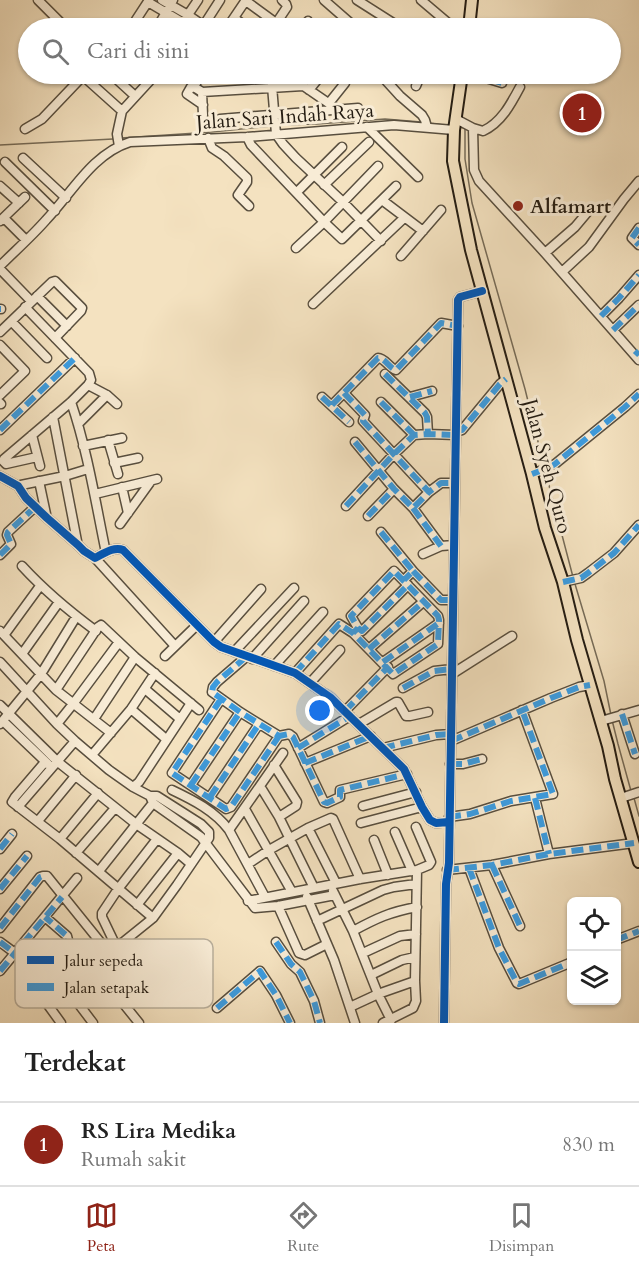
<!DOCTYPE html>
<html lang="id">
<head>
<meta charset="utf-8">
<style>
	body { margin:0; font-family:Cardo,serif; background:#f6f6f6; color:#222 }
	.controls { position:absolute; right:18px; bottom:18px; display:grid; overflow:hidden; border-radius:9px; box-shadow:0 2px 4px #0004 }
	.controls button { width:54px; height:54px; display:grid; place-items:center; padding:0; border:0; border-bottom:2px solid #e0e0e0; background:#fff; color:#222; font:30px sans-serif }
	.you { position:absolute; left:320px; top:711px; width:21px; height:21px; margin:-15px; border:4px solid #fff; border-radius:50%; background:#1a73e8; box-shadow:0 0 0 9px #1a73e833 }
	.badge { display:grid; place-items:center; width:39px; height:39px; border-radius:50%; background:#8f2418; color:#fff; font-size:20px; font-weight:700 }
	.pin { position:absolute; translate:-50% -50%; border:3px solid #fff; box-shadow:0 2px 6px #0006 }
	.list { margin:0; padding:0; list-style:none }
	h2 { display:flex; justify-content:space-between; align-items:center; height:78px; margin:0; padding:0 24px; font-size:26px }
	h2 small { font-size:20px; font-weight:400; color:#767676 }
	.list li { display:grid; grid-template-columns:39px 1fr auto; gap:18px; align-items:center; box-sizing:border-box; height:84px; padding:0 24px; border-top:2px solid #e0e0e0 }
	.list b { display:block; font-size:22px; white-space:nowrap }
	.list p { margin:0; font-size:20px; white-space:nowrap; color:#767676 }
	.list em { font-size:20px; font-style:normal; color:#767676 }
	.icon { flex:none; width:33px; height:33px; fill:none; stroke:currentColor; stroke-width:2; stroke-linecap:round; stroke-linejoin:round }
	.map { position:relative; flex:none; width:639px; height:1023px; overflow:hidden }
	.search { position:absolute; background:#fff; box-shadow:0 2px 4px #0004; left:18px; right:18px; top:18px; height:66px; display:flex; align-items:center; gap:15px; box-sizing:border-box; padding:0 21px; border-radius:33px; color:#767676; font-size:22px }
	.sheet { height:162px; background:#fff }
	nav { display:flex; justify-content:space-around; align-items:center; box-sizing:border-box; height:84px; border-top:2px solid #e0e0e0; background:#fff; font-size:16px; color:#767676 }
	nav a { display:grid; justify-items:center; gap:3px }
	nav .on { color:#8f2418 }
	.map>svg:first-child { display:block }
</style>
</head>
<body>
<div class="map">
<svg width="639" height="1023" viewBox="0 0 639 1023">
	<rect width="100%" height="100%" fill="#f4e2c0"/>
	<filter id="stains"><feTurbulence type="fractalNoise" baseFrequency=".00333" numOctaves="4"/><feColorMatrix values="0 0 0 0 .2 0 0 0 0 .09 0 0 0 0 .02 0 0 0 .5 -.17"/></filter>
	<radialGradient id="worn" r=".72"><stop offset=".6" stop-color="#630" stop-opacity="0"/><stop offset="1" stop-color="#630" stop-opacity=".3"/></radialGradient>
	<g fill="none" stroke-linecap="round" stroke-linejoin="round">
		<path stroke="#766b57" stroke-width="1.5" d="M429 123 451 126
			M279 125 317 124 385 119 421 122
			M458 127 465 128V159L472 203 525 389 544 466
			M121 138 212 132 271 126
			M0 145 113 139
			M546 474 573 577
			M575 584 604 681 611 715
			M612 720 618 744 631 791
			M634 798 639 816"/>
		<g stroke="#584e3e" stroke-width="11">
			<path id="minor" d="M38 0 66 28
				M162 0 188 15 207 28
				M324 0 356 28
				M357 0 401 28
				M421 0 454 28
				M246 1 276 23
				M148 2 192 28
				M234 18 248 28
				M134 23 149 0
				M157 28 173 0
				M179 28 198 0
				M202 28 220 0
				M227 28 246 0
				M273 28 287 7 286 4 282 0
				M302 28 308 21
				M111 74 135 96
				M201 74 194 87 202 92 303 86
				M271 74 276 134 283 144 296 158 343 202 381 241
				M286 74 337 109
				M380 74 400 96 422 115 425 120 427 127
				M473 74 502 83
				M416 86 421 74
				M194 87H191L187 94 203 105
				M309 90 322 74
				M202 92 203 115
				M329 103 345 83
				M220 119 358 108
				M456 119 473 128 474 170 479 181 545 253 639 360
				M367 127 418 177
				M473 128 483 131C501 123 511 104 520 87
				M25 129 42 119 83 76 122 111 156 74
				M247 137 251 145 324 222 342 239 396 186
				M208 138 212 148 224 156 247 178V182L238 195 249 206
				M119 146 117 134 122 111
				M23 158 66 198
				M5 162 55 211
				M324 185 369 142
				M0 186 19 203
				M297 192 342 147
				M382 200 423 231
				M4 218 26 240
				M0 221 25 197
				M639 228 632 238 639 245
				M296 248 324 222 378 166
				M545 253 575 227 591 208
				M401 256 441 210
				M0 266C15 251 32 236 46 220 72 193 92 154 130 142L247 137 394 125 454 130
				M0 269 31 301
				M562 272 589 247 624 199 639 181
				M37 296 67 326
				M313 304 404 218
				M25 307 89 373 91 380 88 385 71 402 4 459 3 461 6 464 37 457
				M0 309H1
				M601 316 619 298 639 275
				M12 322 47 358
				M613 330 639 305
				M0 332 52 282 55 281 82 308 81 311 55 338
				M0 345 25 371 0 395
				M385 374 425 413 427 417 428 434
				M88 385 107 395 117 404
				M344 393 365 415 363 421 429 492 441 483H455
				M322 397 349 422
				M410 397 432 391
				M71 402C87 449 95 499 105 548
				M381 402 414 435
				M0 403 1 404
				M332 405 378 358C385 358 389 368 396 370L441 323 458 326
				M53 417 77 541
				M78 424 107 395
				M0 430 75 358
				M456 432 462 430 500 384 506 379
				M32 435 40 466
				M108 440 118 474
				M355 442 394 489 413 508 429 492
				M83 446 122 438
				M114 463 138 458
				M532 474 548 468 555 464 625 407 639 394
				M0 476 18 486 26 498 47 518 78 545 84 551 95 558C103 554 114 546 123 550L214 642 221 647 295 673 331 698 404 769 422 807 430 820 436 823 449 822
				M39 481 46 514
				M21 485 65 476 88 469
				M122 487 128 513
				M95 494 157 479
				M346 506 394 454 414 435 428 434 456 435
				M413 508 441 546
				M368 516 394 489
				M120 524 151 481
				M381 532 413 571 404 580
				M423 554 441 546 454 545
				M0 555 11 544 7 535 8 532 35 507
				M95 558 175 646
				M22 566C44 590 69 611 96 631
				M413 571 441 600H453
				M563 582 581 578 588 573 614 553 639 525
				M358 628 362 631 408 585
				M0 631 56 690 111 733
				M5 634 40 586
				M214 642 261 589
				M369 649 423 602
				M234 652 294 588
				M22 654 59 602
				M165 656 197 625
				M246 657 217 682 213 687 212 692 240 712 279 736 289 734 293 737 324 802 327 803 340 797V790L407 774
				M252 659 304 601
				M0 662 57 724 75 741 109 770 133 787 150 796H157L201 824 209 832V838L177 885 153 918 122 943 117 944 114 942 102 917V913L118 889 157 839
				M383 662 439 623
				M274 666 323 612
				M295 673 339 624 353 633 393 674 438 644 439 620 438 616 394 571 351 616 358 628 353 633
				M452 674 512 636
				M310 683 340 650
				M403 688 434 671 452 669
				M145 689 180 719
				M56 690 98 627 101 625 135 657 199 710
				M221 699 172 773 226 809 231 807 279 736
				M0 705 58 762 136 824 178 853 191 864
				M131 709 166 739
				M345 711 388 667
				M622 714 635 754
				M94 719 135 657
				M3 721 48 764
				M601 721 639 710
				M0 724 41 674 76 617
				M57 724 73 704 119 642
				M359 724 396 702H398L406 716H410L428 712
				M451 741 551 698 579 687 590 685
				M298 748 350 716
				M383 748 436 735 451 734
				M92 755 131 709 155 673
				M45 762 15 797 12 802 60 839 153 918
				M305 763 371 736
				M450 764H463L482 759
				M274 765 297 802 296 806 279 817
				M191 785 240 712
				M260 786 279 817 314 888
				M133 787 139 782 191 703
				M172 790C193 800 215 811 229 830
				M150 796 153 803 201 837 255 908 278 906 335 895
				M210 797 259 724
				M535 798 549 854
				M621 798 639 792
				M363 806 416 792
				M18 807 75 741
				M245 809 292 892
				M449 817 470 814 511 801 553 794 522 710
				M38 821 76 775
				M361 823 422 807
				M308 828 336 883
				M395 832 412 871
				M60 839 98 793
				M374 840 388 875
				M0 849 12 834
				M76 853 115 808
				M248 864 269 850 308 828 331 818 333 819 360 879
				M492 865 520 926
				M469 868 499 948 517 983 519 984 572 962
				M447 870 492 865 549 854 634 843
				M99 871 153 803
				M0 889 27 856
				M333 891 353 931 378 994 391 1020
				M265 897 229 830 283 753
				M307 897 334 960 355 1023
				M248 901 360 879 417 870 429 865 431 862 416 827
				M137 905 178 853
				M278 906 299 953 305 955 327 944
				M317 921 383 890 394 887 416 884
				M0 928 40 877 43 876H47L101 943 139 995
				M353 931C377 918 390 912 417 907
				M616 940 639 931
				M0 942 15 953
				M276 942 291 964 300 972 314 1001 320 1023
				M363 953 400 936 416 934
				M0 971 77 878
				M98 972 139 1023
				M371 975 402 960 415 957
				M62 982 93 1023
				M22 987 68 940 67 936 45 917
				M350 1007 378 994 415 981
				M127 1008 189 946
				M217 1008 260 971 276 995 290 1023
				M61 1023 48 1005 46 999 101 943
				M383 1023 413 1008 416 1001 415 981 417 870
				M444 1023 446 884 449 863 458 300 460 297 482 291"/>
		</g>
		<g stroke="#241c12" stroke-width="14">
			<path id="major" d="M469 28 472 0
				M462 74 454 130 453 161 471 250 532 474 545 528 563 582 577 640 608 746 615 779 639 862"/>
		</g>
		<use href="#minor" stroke="#f8ecd6" stroke-width="8"/>
		<use href="#major" stroke="#f4e2c0" stroke-width="10"/>
		<path stroke="#3c9bde" stroke-width="6" stroke-dasharray="12 6" stroke-linecap="butt" d="M473 74 502 83
			M639 228 632 238 639 245
			M0 309H1
			M601 316 619 298 639 275
			M613 330 639 305
			M635 355 639 351
			M385 374 425 413 427 417 428 434
			M344 393 365 415 363 421 429 492 441 483H455
			M322 397 349 422
			M410 397 432 391
			M381 402 414 435
			M332 405 378 358C385 358 389 368 396 370L441 323 458 326
			M0 430 75 358
			M456 432 462 430 500 384 506 379
			M355 442 394 489 413 508 429 492
			M532 474 548 468 555 464 625 407 639 394
			M346 506 394 454 414 435 428 434 456 435
			M413 508 441 546
			M368 516 394 489
			M381 532 413 571 404 580
			M0 555 11 544 7 535 8 532 35 507
			M413 571 441 600H453
			M563 582 581 578 588 573 614 553 639 525
			M358 628 362 631 408 585
			M369 649 423 602
			M246 657 217 682 213 687 212 692 240 712 279 736 289 734 293 737 324 802 327 803 340 797V790L407 774
			M383 662 439 623
			M295 673 339 624 353 633 393 674 438 644 439 620 438 616 394 571 351 616 358 628 353 633
			M403 688 434 671 452 669
			M221 699 172 773 226 809 231 807 279 736
			M345 711 388 667
			M622 714 635 754
			M451 741 551 698 579 687 590 685
			M298 748 350 716
			M383 748 436 735 451 734
			M305 763 371 736
			M450 764H463L482 759
			M191 785 240 712
			M210 797 259 724
			M535 798 549 854
			M449 817 470 814 511 801 553 794 522 710
			M0 849 12 834
			M492 865 520 926
			M469 868 499 948 517 983 519 984 572 962
			M447 870 492 865 549 854 634 843
			M0 889 27 856
			M0 928 40 877 43 876
			M616 940 639 931
			M0 942 15 953
			M276 942 291 964 300 972 314 1001 320 1023
			M0 971 62 897
			M22 987 68 940 67 936 45 917
			M217 1008 260 971 276 995 290 1023"/>
		<g stroke="#f8ecd6" stroke-width="11">
			<path id="cycleway" d="M0 476 18 486 26 498 47 518 78 545 84 551 95 558C103 554 114 546 123 550L214 642 221 647 295 673 331 698 404 769 422 807 430 820 436 823 449 822
				M444 1023 446 884 449 863 458 300 460 297 482 291"/>
		</g>
		<use href="#cycleway" stroke="#0057b8" stroke-width="8"/>
	</g>
	<circle fill="#8f2418" stroke="#f8ecd6" stroke-width="2" cx="518" cy="206" r="6"/>
	<g text-anchor="middle" stroke-width="6" stroke-linejoin="round" paint-order="stroke">
		<g font-size="20" fill="#241c12" stroke="#f8ecd6">
			<text transform="translate(285 116) rotate(-4)" y="7">Jalan Sari Indah Raya</text>
			<text transform="translate(548 466) rotate(75)" y="7">Jalan Syeh Quro</text>
		</g>
		<g font-size="20" font-weight="bold" fill="#241c12" stroke="#f8ecd6" text-anchor="start">
			<text x="530" y="213">Alfamart</text>
		</g>
	</g>
	<rect x="15" y="939" width="198" height="69" rx="9" fill="#f8ecd6" stroke="#b8ae9b" stroke-width="1.5"/>
	<rect x="27" y="956" width="27" height="8" fill="#0057b8"/>
	<rect x="27" y="983" width="27" height="8" fill="#3c9bde"/>
	<g font-size="16" fill="#241c12">
		<text x="64" y="966">Jalur sepeda</text>
		<text x="64" y="993">Jalan setapak</text>
	</g>
	<rect width="100%" height="100%" filter="url(#stains)"/>
	<rect width="100%" height="100%" fill="url(#worn)"/>
</svg>
<div class="controls">
<button><svg class="icon" aria-label="locate" viewBox="0 0 24 24"><circle cx="12" cy="12" r="6"/><path d="M12 2v4M12 18v4M2 12h4M18 12h4"/></svg></button>
<button><svg class="icon" aria-label="layers" viewBox="0 0 24 24"><path d="M12 4l9 5-9 5-9-5zM3 14l9 5 9-5"/></svg></button>
</div>
<div class="you"></div>
<div class="pin badge" style="left:582px;top:113px">1</div>
<div class="search"><svg class="icon" aria-label="search" viewBox="0 0 24 24"><circle cx="10" cy="10" r="6"/><path d="M15 15l6 6"/></svg>Cari di sini</div>
</div>
<section class="sheet">
<h2>Terdekat<small></small></h2>
<ul class="list">
<li><span class="badge">1</span><div><b>RS Lira Medika</b><p>Rumah sakit</p></div><em>830 m</em></li>
</ul>
</section>
<nav>
<a class="on"><svg class="icon" aria-label="map" viewBox="0 0 24 24"><path d="M3 6l6-2 6 2 6-2v14l-6 2-6-2-6 2zM9 4v14M15 6v14"/></svg>Peta</a>
<a><svg class="icon" aria-label="directions" viewBox="0 0 24 24"><path d="M12 3l9 9-9 9-9-9zM9 14v-3h6M13 9l2 2-2 2"/></svg>Rute</a>
<a><svg class="icon" aria-label="saved" viewBox="0 0 24 24"><path d="M7 4h10v16l-5-4-5 4z"/></svg>Disimpan</a>
</nav>
</body>
</html>
